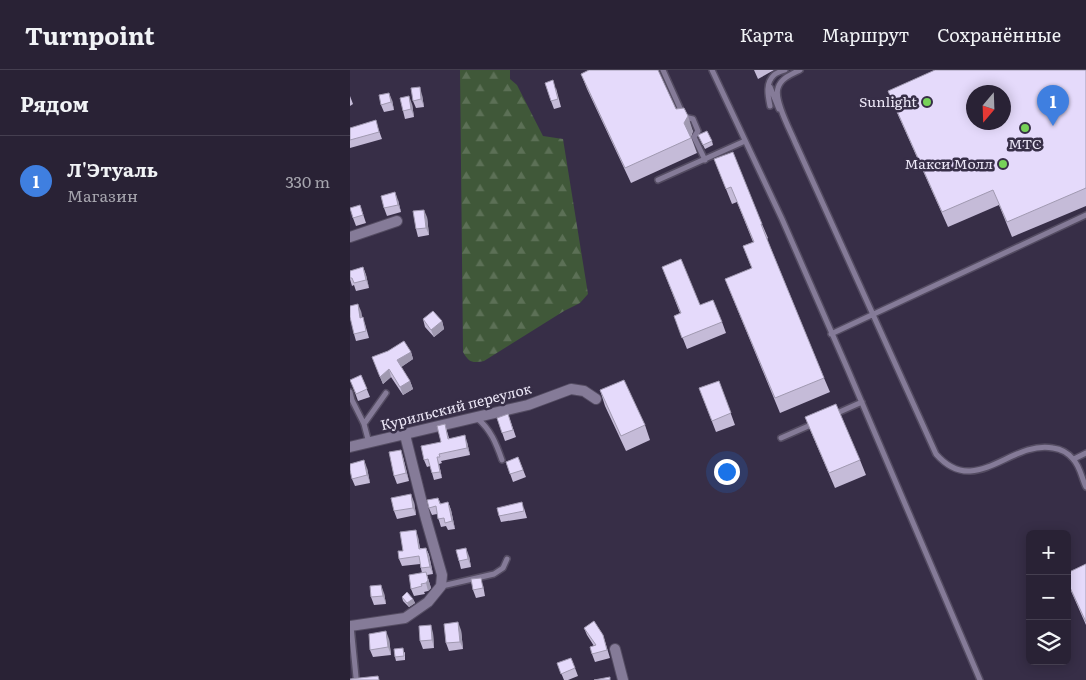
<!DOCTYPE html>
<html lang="ru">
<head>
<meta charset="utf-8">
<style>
	body { margin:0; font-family:Literata,serif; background:#352f41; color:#f1f3f6 }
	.controls { position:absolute; right:15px; bottom:15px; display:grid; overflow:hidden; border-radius:8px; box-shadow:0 2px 12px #0003 }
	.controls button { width:45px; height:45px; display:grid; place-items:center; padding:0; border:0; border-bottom:1px solid #453f50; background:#292235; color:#f1f3f6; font:25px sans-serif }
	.compass { position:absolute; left:616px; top:15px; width:45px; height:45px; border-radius:50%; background:#292235; box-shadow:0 2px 12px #0003; rotate:199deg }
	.you { position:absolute; left:376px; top:401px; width:18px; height:18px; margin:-12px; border:4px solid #fff; border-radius:50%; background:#1a73e8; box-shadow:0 0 0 8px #1a73e833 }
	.badge { display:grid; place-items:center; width:32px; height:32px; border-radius:50%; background:#77d259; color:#fff; font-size:16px; font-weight:700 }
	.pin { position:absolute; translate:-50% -41px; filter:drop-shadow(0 1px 2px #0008) }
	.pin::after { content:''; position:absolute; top:26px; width:18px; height:15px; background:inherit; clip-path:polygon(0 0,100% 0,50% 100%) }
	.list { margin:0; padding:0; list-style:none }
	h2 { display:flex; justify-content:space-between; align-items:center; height:65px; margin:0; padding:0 20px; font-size:21px }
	h2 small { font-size:16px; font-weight:400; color:#a5a4ad }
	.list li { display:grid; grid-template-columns:32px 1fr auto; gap:15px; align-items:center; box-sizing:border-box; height:90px; padding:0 20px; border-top:1px solid #453f50 }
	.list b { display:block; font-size:19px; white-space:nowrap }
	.list p { margin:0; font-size:16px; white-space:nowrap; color:#a5a4ad }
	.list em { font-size:16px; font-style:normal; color:#a5a4ad }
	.icon { flex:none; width:28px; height:28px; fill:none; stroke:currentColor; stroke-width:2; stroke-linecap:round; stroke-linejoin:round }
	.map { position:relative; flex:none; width:736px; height:610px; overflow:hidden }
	header { display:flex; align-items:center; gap:30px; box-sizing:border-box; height:70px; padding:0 25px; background:#292235; border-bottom:1px solid #453f50 }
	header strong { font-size:24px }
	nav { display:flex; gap:28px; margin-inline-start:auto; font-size:18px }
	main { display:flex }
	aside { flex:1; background:#292235 }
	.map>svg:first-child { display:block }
</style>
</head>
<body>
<header>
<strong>Turnpoint</strong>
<nav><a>Карта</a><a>Маршрут</a><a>Сохранённые</a></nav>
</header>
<main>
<aside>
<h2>Рядом<small></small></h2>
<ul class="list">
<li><span class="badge" style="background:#3f7fe0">1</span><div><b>Л'Этуаль</b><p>Магазин</p></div><em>330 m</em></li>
</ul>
</aside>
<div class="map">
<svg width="736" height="610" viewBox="0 0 736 610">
	<defs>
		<pattern id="forest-firs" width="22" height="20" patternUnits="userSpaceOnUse" patternTransform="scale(1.25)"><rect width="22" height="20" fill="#405839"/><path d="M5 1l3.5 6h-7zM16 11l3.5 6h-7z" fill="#5c7056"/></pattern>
	</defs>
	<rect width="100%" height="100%" fill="#372e47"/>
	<path fill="url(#forest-firs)" d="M110 0H160V9L167 15 193 66 213 69 238 224 230 233 214 241 134 291C123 293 119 293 113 282Z"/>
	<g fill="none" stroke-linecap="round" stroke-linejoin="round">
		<g stroke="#544c62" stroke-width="8">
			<path id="service" d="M313 0 334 47 343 49 348 61 344 67 355 90
				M362 0 432 149 498 300 630 610
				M450 0C442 4 431 8 428 18 424 30 440 60 445 72L586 384C625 429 660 370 703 378 711 379 718 383 723 389 730 396 732 409 736 417
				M420 17 429 39
				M420 36C418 26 415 13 424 5 426 3 432 1 435 0
				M308 110 395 71
				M481 264 736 145
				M0 322 2 330 14 354 19 373
				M485 344 512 332
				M127 348C141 360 146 373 152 390
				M14 354 36 323
				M431 368 463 354
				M724 389 736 383
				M92 516 144 504 153 498 157 489
				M1 556 6 607"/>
		</g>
		<g stroke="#544c62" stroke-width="12">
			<path id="minor" d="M0 167 47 151
				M0 377 178 335 221 319 234 321 246 329
				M0 556 55 548 78 532 91 516 92 505 76 449 55 365
				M265 579 273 610"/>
		</g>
		<use href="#service" stroke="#857b98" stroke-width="5"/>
		<use href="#minor" stroke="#857b98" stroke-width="10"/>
	</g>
	<path fill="#c5bbd8" d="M404 0H424L408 9Z
		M736 0V136L662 167 649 135 598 157 544 36 538 21Z
		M231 4 326 39 343 61 341 67 347 83 281 113 237 19Z
		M206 18 211 37 204 39 201 31Z
		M72 25 74 37 66 38 63 31Z
		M0 26 3 34 0 36Z
		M42 30 44 40 34 42 31 35Z
		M62 34 64 47 55 49 53 41Z
		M0 58H28L32 69 0 78Z
		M348 65 362 71 363 75 355 79Z
		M364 89 412 154 418 168 417 169 474 308 480 322 430 343 381 224 375 209 402 199 393 176 403 172 387 132 382 134Z
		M48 130 51 142 37 146 34 138Z
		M10 135 16 153 6 156 3 148Z
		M77 147 79 165 68 167 66 159Z
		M13 197 16 205 19 218 6 221 4 215 2 216 0 209V201Z
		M312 197 350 235 372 252 376 263 337 279 324 246 330 243Z
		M11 241 12 248 15 254 19 268 6 271 4 264Z
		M73 249 92 251 94 259 84 267 75 257Z
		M61 282 63 289 51 297 60 311 63 319 53 325 41 307 33 314 22 287Z
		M11 305 20 327 8 331 3 317Z
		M369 311 385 355 366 362 349 318Z
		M250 320 295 355 300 370 276 381 255 336Z
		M158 344 166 367 155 371 147 348Z
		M455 347 510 390 516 405 485 418 461 362Z
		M95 354 99 368 117 372 120 385 91 391 92 393 89 394 92 408 84 410 80 396 77 397 74 390 91 372Z
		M53 387 59 411 47 414 44 406Z
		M168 387 176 407 163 412 156 392Z
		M17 398 20 413 5 416 2 409Z
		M88 428 91 434 98 432 101 440 105 459 98 460 96 456 91 457 87 444 82 445 79 438Z
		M64 432 66 445 47 449 44 441Z
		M174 438 177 448 151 452 149 446Z
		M68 467 70 478H76L79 485 83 504 77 505 81 518 78 521 74 522 75 524 64 526 61 519 72 503 70 494 52 496 49 489 53 481Z
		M119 486 121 497 111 499 109 491Z
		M736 494V555L717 512V503Z
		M133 515 135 526 126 528 123 520Z
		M34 523 36 534 24 535 21 527Z
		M52 527 63 529 65 533 59 537 53 531Z
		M234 558 253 565 260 588 245 592 242 584 244 576 237 565Z
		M111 560 113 579 99 581 96 573Z
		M83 563 84 578 73 579 70 571Z
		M39 569 41 585 23 587 20 580Z
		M55 582V590L46 591 45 587Z
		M207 593 225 598 228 606 218 610H214Z"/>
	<path fill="#a099b0" d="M70 17 72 25 74 37 71 29Z
		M39 23 42 30 44 40 41 32Z
		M59 26 62 34 64 47 61 39Z
		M338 46 343 61 340 68 334 53Z
		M45 122 48 130 51 142 48 135Z
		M74 140 77 147 79 165 76 158Z
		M13 197 16 205 19 218 16 210Z
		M8 234 11 241 13 255 10 248Z
		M92 251 94 259 84 267 81 260Z
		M61 282 63 289 50 298 47 290Z
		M39 299 41 307 33 314 30 307Z
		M60 311 63 319 53 325 50 317Z
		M115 365 117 372 120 385 117 378Z
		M51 380 53 387 59 411 56 403Z
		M87 387 89 394 92 408 90 402Z
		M14 390 17 398 20 413 17 405Z
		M61 424 64 432 66 445 63 438Z
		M98 432 101 440 105 459 102 451Z
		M66 460 68 467 71 486 69 479Z
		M76 478 79 485 83 504 80 497Z
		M116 478 119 486 121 497 118 489Z
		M76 502 81 518 78 521 76 513Z
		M31 515 34 523 36 534 33 526Z
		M63 529 65 533 59 537 57 533Z
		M108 552 111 560 113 579 110 572Z
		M81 555 83 563 84 578 82 570Z
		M36 561 39 569 41 585 38 577Z"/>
	<path fill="#e5dafb" stroke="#a099b0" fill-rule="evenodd" d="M239 0H308L326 39 334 38 338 46 334 53 341 68 275 98 231 4Z
		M585 0H736V118L657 152 643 120 592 142 538 21ZM624 22H654V52H624Z
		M203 10 208 29 201 31 195 13Z
		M70 17 71 29 63 31 61 18Z
		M39 23 41 32 31 35 29 25Z
		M59 26 61 39 53 41 50 28Z
		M26 50 29 62 0 70V58Z
		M357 61 362 71 353 75 348 65Z
		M383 82 412 154H411L421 179 474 308 425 328 375 209 402 198 393 176 404 172 381 117 376 119 364 89Z
		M45 122 48 135 34 138 31 126Z
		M10 135 13 145 3 148 0 138Z
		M74 140 76 158 66 159 63 141Z
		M331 189 350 235 363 230 372 252 332 268 324 246 331 243 312 197Z
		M13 197 16 210 4 213 2 208H0V201Z
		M8 234 10 248 13 247 16 261 4 264 0 247V236Z
		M83 241 92 251 81 260 73 249Z
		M54 271 61 282 47 290 60 311 50 317 39 299 30 307 22 287 38 281Z
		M11 305 17 319 6 324 0 310Z
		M274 310 295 355 271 366 250 320Z
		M369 311 381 343 362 351 349 318Z
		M486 334 510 390 479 403 455 347Z
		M158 344 163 360 152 363 147 348Z
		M95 354 98 369 115 365 117 378 89 384 90 387H87L90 402 82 403 78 389 74 390 71 376 91 372 87 356Z
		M51 380 56 403 44 406 39 382Z
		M168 387 173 400 160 404 156 392Z
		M14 390 17 405 2 409 0 400V394Z
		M61 424 63 438 44 441 41 428Z
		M88 428 90 434 98 432 102 451 95 453 94 448 88 449 86 436 79 438 77 430Z
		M172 432 174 441 149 446 147 438Z
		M66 460 69 479 76 478 80 497 71 498 69 486 49 489 48 481H53L50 462Z
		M116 478 118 489 109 491 106 480Z
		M736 494V552L717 511V503Z
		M76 502 78 510 76 513 71 514 72 516 61 519 59 505Z
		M131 508 133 518 123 520 121 509Z
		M31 515 33 526 21 527 20 516Z
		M57 522 63 529 57 533 52 527Z
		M244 551 253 565 257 580 242 584 240 577 246 575 234 558Z
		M108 552 110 572 96 573 94 554Z
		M81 555 82 570 70 571 69 556Z
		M36 561 38 577 20 580 19 564Z
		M53 578 54 586 45 587 44 579Z
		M221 588 225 598 211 604 207 593Z
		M28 606 29 610H0V609Z
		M260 607V610H244Z"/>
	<g fill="#77d259" stroke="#372e47" stroke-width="2">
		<circle cx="577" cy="32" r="5"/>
		<circle cx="675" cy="58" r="5"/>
		<circle cx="653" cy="94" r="5"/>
	</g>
	<g text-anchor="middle" stroke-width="5" stroke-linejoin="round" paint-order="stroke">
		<g font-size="14" fill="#ece7f7" stroke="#372e47" text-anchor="end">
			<text x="567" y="37">Sunlight</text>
			<text x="675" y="79" text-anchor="middle">МТС</text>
			<text x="643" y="99">Макси Молл</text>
		</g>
		<g font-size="14" fill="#ece7f7" stroke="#372e47">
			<text transform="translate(106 337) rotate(-14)" y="5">Курильский переулок</text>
		</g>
	</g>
</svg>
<div class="controls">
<button>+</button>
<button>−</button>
<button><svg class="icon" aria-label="layers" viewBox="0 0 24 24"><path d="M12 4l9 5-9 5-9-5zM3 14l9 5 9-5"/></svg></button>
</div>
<svg class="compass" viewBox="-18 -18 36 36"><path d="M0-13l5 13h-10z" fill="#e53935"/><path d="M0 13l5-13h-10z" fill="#a5a4ad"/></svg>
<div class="you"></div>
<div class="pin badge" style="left:703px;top:56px;background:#3f7fe0">1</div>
</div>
</main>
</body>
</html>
